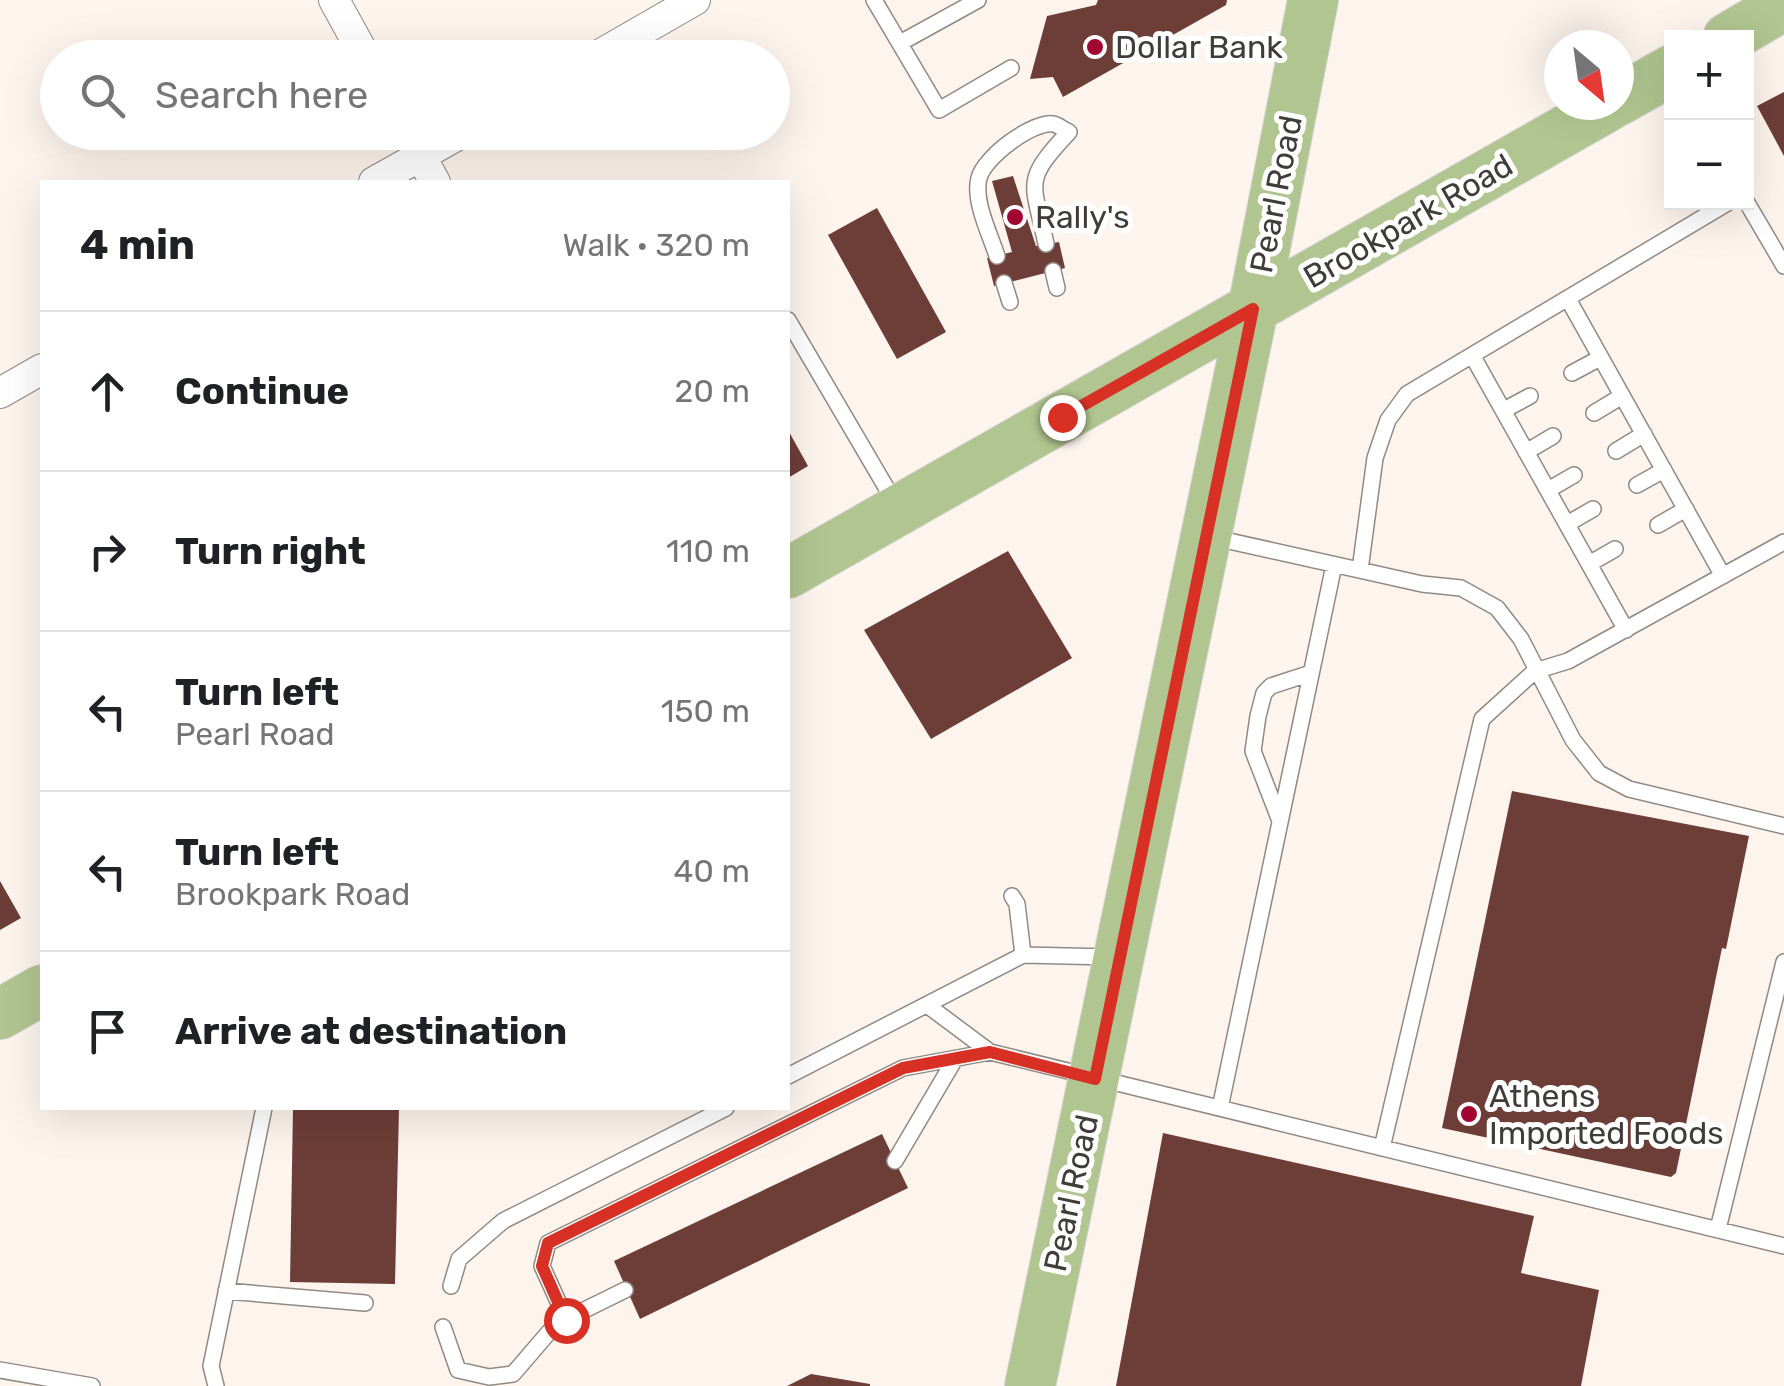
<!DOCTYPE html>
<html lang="en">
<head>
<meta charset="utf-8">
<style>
	body { margin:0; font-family:Rubik,sans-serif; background:#f6f6f6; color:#202124 }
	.controls { position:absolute; right:30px; top:30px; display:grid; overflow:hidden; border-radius:0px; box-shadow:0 10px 40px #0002 }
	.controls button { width:90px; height:90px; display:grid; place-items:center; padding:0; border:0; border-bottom:2px solid #e0e0e0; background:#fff; color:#202124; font:50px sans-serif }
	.compass { position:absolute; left:1544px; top:30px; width:90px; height:90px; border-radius:50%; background:#fff; box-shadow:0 10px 40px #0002; rotate:151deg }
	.stop { position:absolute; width:30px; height:30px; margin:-22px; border:8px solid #d93025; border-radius:50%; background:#fff }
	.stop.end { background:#d93025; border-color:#fff; box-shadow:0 2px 10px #0008 }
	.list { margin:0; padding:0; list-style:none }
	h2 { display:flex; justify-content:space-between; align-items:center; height:130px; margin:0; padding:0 40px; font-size:42px }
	h2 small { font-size:32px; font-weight:400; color:#757577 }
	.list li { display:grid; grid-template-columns:65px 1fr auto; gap:30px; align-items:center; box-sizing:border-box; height:160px; padding:0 40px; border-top:2px solid #e0e0e0 }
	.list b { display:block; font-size:38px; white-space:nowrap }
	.list p { margin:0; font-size:32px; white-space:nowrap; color:#757577 }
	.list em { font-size:32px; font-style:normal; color:#757577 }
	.icon { flex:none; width:55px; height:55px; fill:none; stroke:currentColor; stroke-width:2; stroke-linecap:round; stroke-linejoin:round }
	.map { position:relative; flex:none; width:1784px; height:1386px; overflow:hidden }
	.search { position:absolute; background:#fff; box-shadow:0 10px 40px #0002; left:40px; top:40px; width:750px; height:110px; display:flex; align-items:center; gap:25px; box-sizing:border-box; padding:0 35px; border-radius:55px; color:#757577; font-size:38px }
	.panel { position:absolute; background:#fff; box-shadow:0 10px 40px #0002; left:40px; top:180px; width:750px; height:930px; border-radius:0px }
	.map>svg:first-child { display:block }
</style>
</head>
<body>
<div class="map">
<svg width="1784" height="1386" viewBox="0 0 1784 1386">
	<rect width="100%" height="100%" fill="#fdf4ed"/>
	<path fill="#6d3e38" d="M1098 0H1227L1226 5 1063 97 1053 77 1030 79 1047 16 1096 5Z
		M1784 92V156L1757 106Z
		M1013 176 1036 246 1059 242 1065 268 994 286 987 258 1012 252 992 181Z
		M877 208 946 332 897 359 828 235Z
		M788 430 808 466 788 478Z
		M1008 551 1072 658 931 739 864 630Z
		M1512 791 1749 836 1726 949 1722 948 1676 1173 1671 1177 1442 1128Z
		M0 881 21 918 0 930Z
		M293 1108H399L395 1284 290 1282Z
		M1163 1133 1534 1216 1521 1273 1599 1290 1581 1386H1116Z
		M882 1134 908 1188 640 1319 614 1261Z
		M811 1374 870 1384V1386H787Z"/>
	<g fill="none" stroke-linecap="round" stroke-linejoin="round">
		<g stroke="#918983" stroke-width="18">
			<path id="service" d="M874 0 939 110 1011 68
				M900 43 978 0
				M1746 201 1784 266
				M997 256C990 234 973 201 979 178 984 157 1034 120 1054 124 1060 126 1064 130 1069 132 1022 182 1033 181 1046 244
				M1053 271 1057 288
				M1004 283 1010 302
				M1568 299 1723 576
				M788 320 897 506
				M1472 355 1626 630
				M1572 373 1600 358
				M1504 410 1530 396
				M1594 413 1622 396
				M1616 451 1644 434
				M1526 452 1553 436
				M1637 485 1664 470
				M1548 490 1574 475
				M1567 524 1593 509
				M1658 525 1686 509
				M1211 537 1422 584 1461 588 1497 608 1521 639 1573 740 1599 773 1629 789 1784 826
				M1589 564 1615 549
				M1360 570 1375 458 1388 420 1407 394 1729 202
				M1280 821 1253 751 1258 716 1264 693 1271 686 1311 673
				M1012 896 1017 904 1023 955
				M990 1052 1784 1246
				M788 1076 1023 955 1111 957
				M1220 1108 1334 565
				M1382 1148 1482 719 1535 671 1568 661 1784 542
				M895 1161 955 1059
				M1718 1229 1784 962
				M451 1286 459 1259 503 1221 726 1108
				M226 1291 365 1303
				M566 1319 542 1266 548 1243 903 1068 990 1052 927 1005
				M443 1327 458 1370 489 1377 513 1374 556 1324 625 1290
				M0 1370 92 1386
				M216 1386 211 1366 264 1108"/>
		</g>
		<g stroke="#918983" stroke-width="32">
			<path id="minor" d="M334 0 366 58
				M594 58 695 0
				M407 132 435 182
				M374 182 463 132
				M0 393 42 369"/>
		</g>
		<g stroke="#d5d4d3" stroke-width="52">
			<path id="primary" d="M1728 38 1784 5
				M1619 100 1672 70
				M788 573 1610 105
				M0 1014 42 990
				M1030 1386 1253 309 1313 0"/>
		</g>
		<use href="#service" stroke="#fff" stroke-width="15"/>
		<use href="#minor" stroke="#fff" stroke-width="30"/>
		<use href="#primary" stroke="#b0c58f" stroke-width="50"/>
	</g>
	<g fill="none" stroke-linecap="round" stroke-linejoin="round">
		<path stroke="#d93025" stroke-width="12" d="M566 1320 542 1266 548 1243 903 1068 990 1052 1095 1079 1253 309 1062 417"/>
	</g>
	<g fill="#a30532" stroke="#fff" stroke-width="4">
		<circle cx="1095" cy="47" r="10"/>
		<circle cx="1015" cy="217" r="10"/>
		<circle cx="1469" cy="1114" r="10"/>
	</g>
	<g text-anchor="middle" stroke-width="10" stroke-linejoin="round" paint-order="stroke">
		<g font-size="32" fill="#3f3c39" stroke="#fff" text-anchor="start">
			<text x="1115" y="58">Dollar Bank</text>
			<text x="1035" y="228">Rally's</text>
			<text x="1489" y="1107">Athens<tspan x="1489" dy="37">Imported Foods</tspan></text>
		</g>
		<g font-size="32" fill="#3f3c39" stroke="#fff">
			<text transform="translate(1276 194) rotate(-79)" y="11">Pearl Road</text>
			<text transform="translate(1408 221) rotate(-30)" y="11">Brookpark Road</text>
			<text transform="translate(1071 1193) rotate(-78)" y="11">Pearl Road</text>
		</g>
	</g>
</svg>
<div class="controls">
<button>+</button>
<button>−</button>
</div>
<svg class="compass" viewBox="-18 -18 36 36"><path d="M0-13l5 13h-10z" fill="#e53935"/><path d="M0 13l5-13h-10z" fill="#757577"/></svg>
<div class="stop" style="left:566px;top:1320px"></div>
<div class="stop end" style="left:1062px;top:417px"></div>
<div class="search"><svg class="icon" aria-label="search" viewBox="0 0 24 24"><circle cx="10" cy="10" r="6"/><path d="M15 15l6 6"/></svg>Search here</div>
<section class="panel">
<h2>4 min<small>Walk · 320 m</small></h2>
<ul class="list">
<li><svg class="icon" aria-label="ahead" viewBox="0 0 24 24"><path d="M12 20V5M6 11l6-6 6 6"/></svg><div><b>Continue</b></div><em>20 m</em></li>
<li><svg class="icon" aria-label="right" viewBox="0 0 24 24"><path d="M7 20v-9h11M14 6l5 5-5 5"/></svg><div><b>Turn right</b></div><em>110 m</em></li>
<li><svg class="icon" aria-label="left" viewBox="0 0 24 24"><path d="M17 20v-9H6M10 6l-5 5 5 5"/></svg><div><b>Turn left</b><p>Pearl Road</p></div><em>150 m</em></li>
<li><svg class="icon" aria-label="left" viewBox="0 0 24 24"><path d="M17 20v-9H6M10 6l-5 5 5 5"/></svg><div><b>Turn left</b><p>Brookpark Road</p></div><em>40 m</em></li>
<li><svg class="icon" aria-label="arrive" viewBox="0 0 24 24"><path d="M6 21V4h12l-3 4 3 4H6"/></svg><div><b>Arrive at destination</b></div></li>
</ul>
</section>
</div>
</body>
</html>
